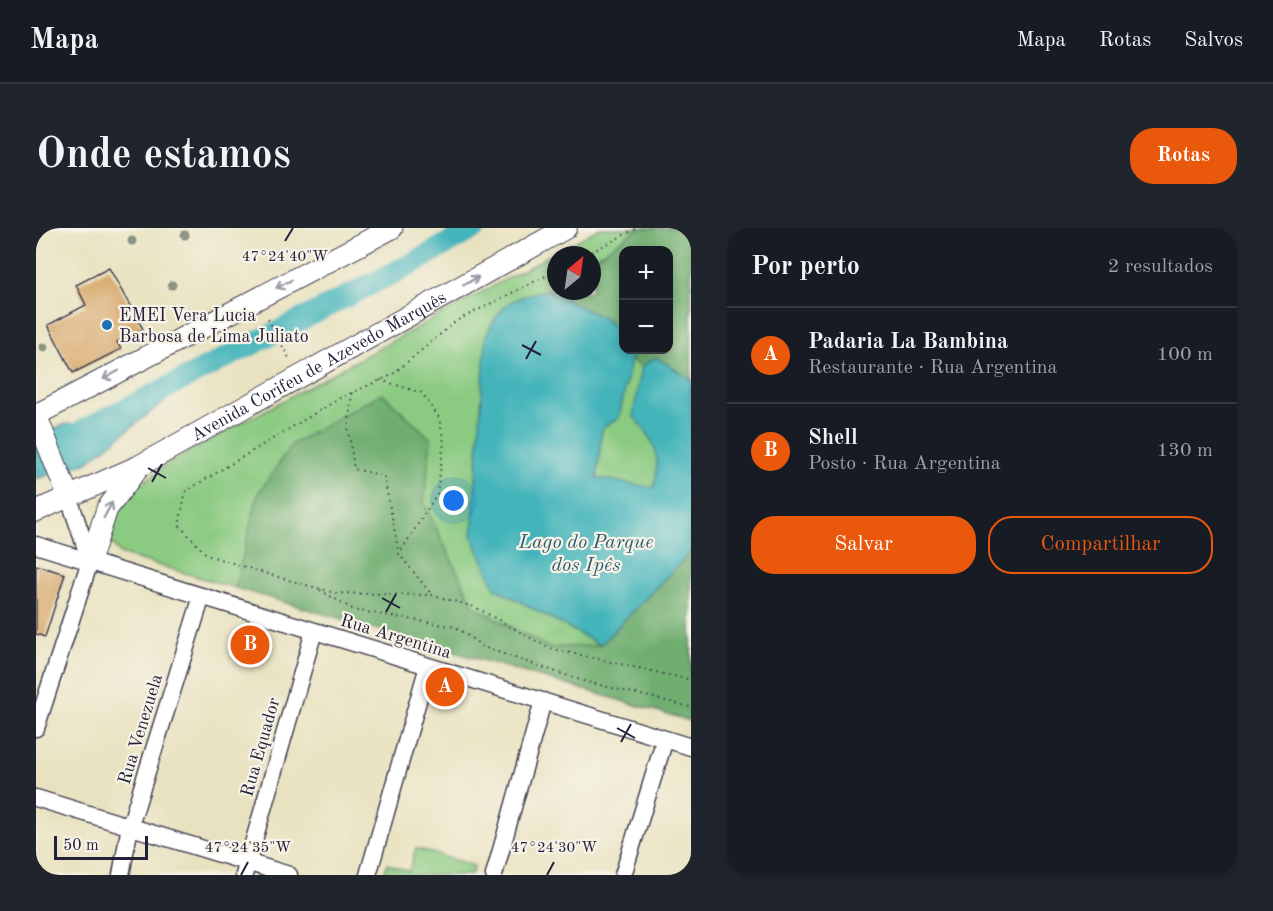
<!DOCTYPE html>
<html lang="pt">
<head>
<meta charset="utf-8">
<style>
	body { margin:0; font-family:"Old Standard TT",serif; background:#20242c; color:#f1f3f6 }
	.controls { position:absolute; right:18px; top:18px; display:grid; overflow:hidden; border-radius:12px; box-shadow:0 3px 9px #0003 }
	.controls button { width:54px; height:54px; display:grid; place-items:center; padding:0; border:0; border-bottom:2px solid #363941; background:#171b24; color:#f1f3f6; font:30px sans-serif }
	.compass { position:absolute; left:511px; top:18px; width:54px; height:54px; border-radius:50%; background:#171b24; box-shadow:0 3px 9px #0003; rotate:29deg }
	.scale { position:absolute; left:18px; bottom:15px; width:94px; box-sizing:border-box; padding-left:6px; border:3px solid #22223b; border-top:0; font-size:16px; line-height:21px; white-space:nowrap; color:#22223b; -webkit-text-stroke:4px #f7f3e8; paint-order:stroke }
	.you { position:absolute; left:418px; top:273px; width:21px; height:21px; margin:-15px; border:4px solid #fff; border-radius:50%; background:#1a73e8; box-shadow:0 0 0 9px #1a73e833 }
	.badge { display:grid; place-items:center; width:39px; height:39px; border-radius:50%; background:#ea580c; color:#fff; font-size:20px; font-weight:700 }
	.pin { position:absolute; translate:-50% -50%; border:3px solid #fff; box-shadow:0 2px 6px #0006 }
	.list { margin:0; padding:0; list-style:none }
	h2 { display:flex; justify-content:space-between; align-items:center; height:78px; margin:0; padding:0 24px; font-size:26px }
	h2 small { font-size:20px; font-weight:400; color:#9ea1a6 }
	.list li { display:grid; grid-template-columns:39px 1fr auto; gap:18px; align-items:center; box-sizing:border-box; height:96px; padding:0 24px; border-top:2px solid #363941 }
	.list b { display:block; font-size:22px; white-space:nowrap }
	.list p { margin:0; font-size:20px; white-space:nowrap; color:#9ea1a6 }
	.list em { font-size:20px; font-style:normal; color:#9ea1a6 }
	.actions { display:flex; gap:12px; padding:18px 24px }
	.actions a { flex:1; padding:14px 0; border:2px solid #ea580c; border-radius:24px; text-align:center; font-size:21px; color:#ea580c }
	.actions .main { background:#ea580c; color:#fff }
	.map { position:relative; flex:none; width:655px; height:647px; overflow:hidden; border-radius:24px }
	header { display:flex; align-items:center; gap:36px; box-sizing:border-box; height:84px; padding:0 30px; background:#171b24; border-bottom:2px solid #363941 }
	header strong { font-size:28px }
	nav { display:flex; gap:33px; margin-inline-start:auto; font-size:21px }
	.intro { display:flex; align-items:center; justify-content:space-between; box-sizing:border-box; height:144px; padding:0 36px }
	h1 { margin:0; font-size:42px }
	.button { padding:15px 27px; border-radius:24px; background:#ea580c; color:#fff; font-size:21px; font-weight:700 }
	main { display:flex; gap:36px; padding:0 36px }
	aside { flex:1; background:#171b24; border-radius:24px; box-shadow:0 3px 9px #0003 }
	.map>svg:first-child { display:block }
</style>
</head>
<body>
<header>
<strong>Mapa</strong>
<nav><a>Mapa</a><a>Rotas</a><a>Salvos</a></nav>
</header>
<div class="intro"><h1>Onde estamos</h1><a class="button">Rotas</a></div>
<main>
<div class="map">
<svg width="655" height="647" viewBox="0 0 655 647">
	<rect width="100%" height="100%" fill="#f7f3e8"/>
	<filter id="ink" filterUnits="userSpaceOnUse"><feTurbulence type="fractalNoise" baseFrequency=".0167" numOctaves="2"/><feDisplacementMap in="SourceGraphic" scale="12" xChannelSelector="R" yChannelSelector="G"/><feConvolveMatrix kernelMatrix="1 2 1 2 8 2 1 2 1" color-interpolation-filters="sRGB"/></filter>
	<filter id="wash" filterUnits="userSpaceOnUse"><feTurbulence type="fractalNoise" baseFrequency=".008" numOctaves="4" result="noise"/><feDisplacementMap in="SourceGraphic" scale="24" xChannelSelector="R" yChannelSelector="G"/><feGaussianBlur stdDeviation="1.35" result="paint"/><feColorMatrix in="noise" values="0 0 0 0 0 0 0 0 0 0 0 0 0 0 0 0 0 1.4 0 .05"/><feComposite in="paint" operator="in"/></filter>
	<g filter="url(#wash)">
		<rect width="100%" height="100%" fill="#e9e2c0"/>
		<path fill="#8aca81" stroke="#56765e" stroke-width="1.5" fill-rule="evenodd" d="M564 0H655V493L84 326 72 309 74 290 97 262 134 234ZM588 22H632V122H588ZM520 27H556V63H520Z
			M380 620 438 638 435 647H348L351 636 373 643Z"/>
		<path fill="#6fae6f" stroke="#486855" stroke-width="1.5" d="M603 0H645L655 7V152L620 130 606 138 595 132 597 122H632V22H588L587 109 569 91 511 62 520 56V63H556V32Z
			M346 165 395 211 388 275 438 378 513 420 564 417 655 324V493L199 360 222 266 256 216Z"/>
		<path fill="#43b4ba" stroke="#326b7a" stroke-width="1.5" d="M439 0H455L338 64 134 169 52 234 0 251V207L30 196 66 195Z
			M511 62 569 91 587 109 588 122H597L583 190 566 200 561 250 618 260C625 226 620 213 597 188L606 138 620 129 655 152V324L564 417 459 360 436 308 450 108C466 75 474 70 511 62Z"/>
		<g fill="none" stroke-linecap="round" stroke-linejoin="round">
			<path stroke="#43b4ba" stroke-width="22" d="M0 226 377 35 439 0"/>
		</g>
		<g id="blocks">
			<path fill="#d7a566" d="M73 40 107 101 81 114 85 121 37 145 12 97 50 77 40 57Z
				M0 337 29 346 9 409 0 406Z"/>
		</g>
	</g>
	<g filter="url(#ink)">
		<use href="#blocks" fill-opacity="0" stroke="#403f4f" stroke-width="1.5"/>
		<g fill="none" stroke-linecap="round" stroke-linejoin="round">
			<g stroke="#403f4f" stroke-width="19">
				<path id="minor" d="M33 270 54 333
					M0 317 655 519
					M0 500 54 333
					M0 570 253 647
					M85 647 94 598 166 368
					M208 647 278 403
					M332 647 392 438
					M458 647 507 473
					M587 647 629 511"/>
			</g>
			<g stroke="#403f4f" stroke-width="23">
				<g id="major">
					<path d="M0 187 356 0"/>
					<path d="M0 187 33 270"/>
					<path id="s1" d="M0 283 103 238 530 0"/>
					<path d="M54 333 71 281 101 241"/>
				</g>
			</g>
			<path stroke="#403f4f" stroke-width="2" stroke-dasharray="1.5 4.5" stroke-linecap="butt" d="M645 0 655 7
				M550 27 601 0
				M520 43 420 93 356 147 306 169 150 263 143 297 171 327 238 348 299 365 396 367 439 379 513 420 655 452
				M232 91 254 132
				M344 152 386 165 403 190 408 214 401 266 363 326
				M316 165 312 200 318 241 348 248 363 326 396 367
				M284 362 318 382 420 399 447 419 547 453 655 479"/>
			<use href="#minor" stroke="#fff" stroke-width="16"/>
			<use href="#major" stroke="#fff" stroke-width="21"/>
		</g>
		<g fill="#8d9482">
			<circle cx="149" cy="7" r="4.5"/>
			<circle cx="96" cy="13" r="4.5"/>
			<circle cx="136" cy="57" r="4.5"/>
			<circle cx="122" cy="81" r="4.5"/>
			<circle cx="8" cy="119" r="4.5"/>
		</g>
		<defs><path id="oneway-shaft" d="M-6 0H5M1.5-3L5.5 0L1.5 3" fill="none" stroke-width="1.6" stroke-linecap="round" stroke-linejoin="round" transform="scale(1.5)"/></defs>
		<g stroke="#9c9ca7">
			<use href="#oneway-shaft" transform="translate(435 53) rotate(-29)"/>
			<use href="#oneway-shaft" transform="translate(248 56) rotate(152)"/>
			<use href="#oneway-shaft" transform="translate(75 147) rotate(152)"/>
			<use href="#oneway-shaft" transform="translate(72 282) rotate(-62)"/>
		</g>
	</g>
	<path fill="none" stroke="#22223b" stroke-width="2" d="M249 13 257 0M486 117 505 127M490 131 500 113M112 240 130 250M116 254 126 236M346 370 364 380M350 384 360 366M581 500 599 510M585 514 595 496M205 647 212 634M511 647 518 634"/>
	<circle fill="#1f6fb2" stroke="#f7f3e8" stroke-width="2" cx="71" cy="97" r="6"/>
	<g text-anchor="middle" stroke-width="4.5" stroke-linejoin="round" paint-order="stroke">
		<g font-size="18" fill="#22223b" stroke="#f7f3e8" text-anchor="start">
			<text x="83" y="93">EMEI Vera Lucia<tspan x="83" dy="21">Barbosa de Lima Juliato</tspan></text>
		</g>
		<g font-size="18" fill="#22223b" stroke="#f7f3e8">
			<text dy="6" stroke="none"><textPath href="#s1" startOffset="318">Avenida Corifeu de Azevedo Marquês</textPath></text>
			<text transform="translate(360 408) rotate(17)" y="6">Rua Argentina</text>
			<text transform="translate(104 501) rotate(-73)" y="6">Rua Venezuela</text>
			<text transform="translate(224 519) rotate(-74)" y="6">Rua Equador</text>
		</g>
		<g font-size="20" font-style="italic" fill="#2f5c6e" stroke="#f7f3e8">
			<text x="550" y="320">Lago do Parque<tspan x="550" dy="23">dos Ipês</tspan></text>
		</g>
	</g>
	<g font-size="15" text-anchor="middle" fill="#22223b" stroke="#f7f3e8" stroke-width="4.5" stroke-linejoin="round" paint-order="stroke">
		<text x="249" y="33">47°24'40"W</text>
		<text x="212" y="624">47°24'35"W</text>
		<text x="518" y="624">47°24'30"W</text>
	</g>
</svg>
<div class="controls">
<button>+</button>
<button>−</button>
</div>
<svg class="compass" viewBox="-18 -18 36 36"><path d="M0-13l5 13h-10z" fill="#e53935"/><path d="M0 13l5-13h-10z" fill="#9ea1a6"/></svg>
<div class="scale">50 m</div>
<div class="you"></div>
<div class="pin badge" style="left:409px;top:459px">A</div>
<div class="pin badge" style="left:214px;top:417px">B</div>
</div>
<aside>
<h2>Por perto<small>2 resultados</small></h2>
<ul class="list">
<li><span class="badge">A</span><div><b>Padaria La Bambina</b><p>Restaurante · Rua Argentina</p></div><em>100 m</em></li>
<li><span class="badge">B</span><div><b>Shell</b><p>Posto · Rua Argentina</p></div><em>130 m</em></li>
</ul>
<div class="actions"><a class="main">Salvar</a><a>Compartilhar</a></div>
</aside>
</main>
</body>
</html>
